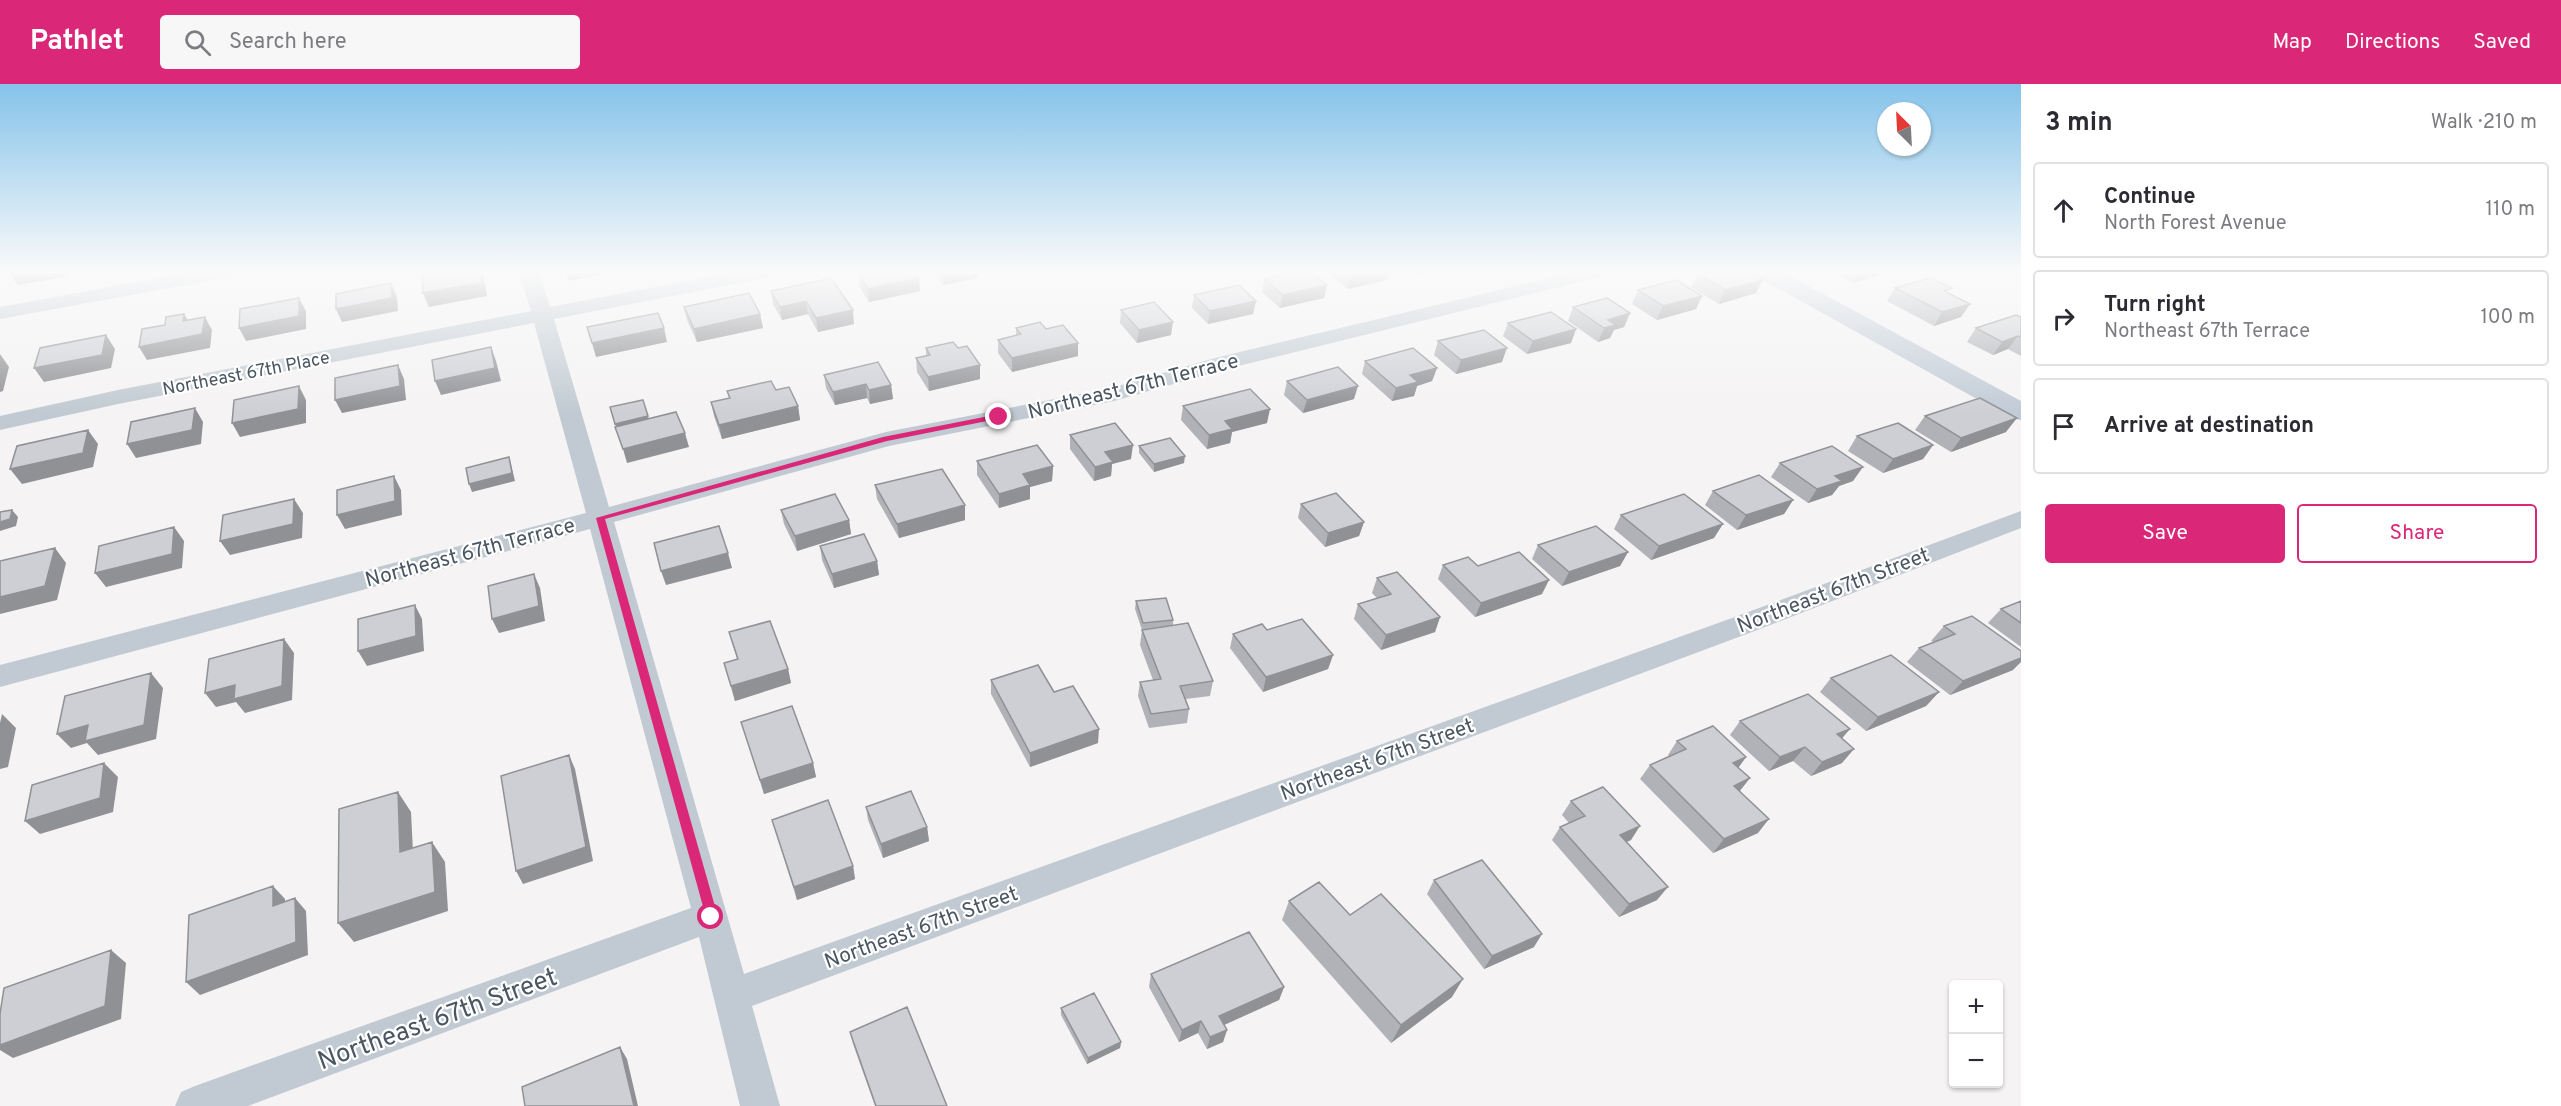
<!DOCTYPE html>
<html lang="en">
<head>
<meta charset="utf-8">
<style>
	body { margin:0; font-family:Overpass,sans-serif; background:#f7f7f7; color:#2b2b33 }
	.controls { position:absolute; right:18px; bottom:18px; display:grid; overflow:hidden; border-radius:6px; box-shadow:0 2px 4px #0004 }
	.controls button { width:54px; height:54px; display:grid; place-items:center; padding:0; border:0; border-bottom:2px solid #e1e1e2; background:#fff; color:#2b2b33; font:30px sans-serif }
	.compass { position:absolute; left:1877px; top:18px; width:54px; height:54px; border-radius:50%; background:#fff; box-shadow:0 2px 4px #0004; rotate:336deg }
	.stop { position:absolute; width:18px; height:18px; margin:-14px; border:4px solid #db2777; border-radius:50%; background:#fff }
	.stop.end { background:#db2777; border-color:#fff; box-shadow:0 2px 6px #0008 }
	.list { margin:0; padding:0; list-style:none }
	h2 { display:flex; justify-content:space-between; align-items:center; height:78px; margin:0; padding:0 24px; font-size:26px }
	h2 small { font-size:20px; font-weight:400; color:#7c7c81 }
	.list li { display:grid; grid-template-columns:39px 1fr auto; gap:18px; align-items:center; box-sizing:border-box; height:96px; margin:0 12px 12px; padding:0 12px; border:2px solid #e1e1e2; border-radius:6px }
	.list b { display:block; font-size:22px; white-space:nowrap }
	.list p { margin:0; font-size:20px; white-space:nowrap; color:#7c7c81 }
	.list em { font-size:20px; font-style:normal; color:#7c7c81 }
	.actions { display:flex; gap:12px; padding:18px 24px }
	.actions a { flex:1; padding:14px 0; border:2px solid #db2777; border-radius:6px; text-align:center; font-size:21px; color:#db2777 }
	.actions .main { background:#db2777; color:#fff }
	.icon { flex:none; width:33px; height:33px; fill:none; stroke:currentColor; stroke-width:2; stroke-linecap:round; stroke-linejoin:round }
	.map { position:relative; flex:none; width:2021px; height:1022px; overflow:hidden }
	header { display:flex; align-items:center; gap:36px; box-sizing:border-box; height:84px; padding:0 30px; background:#db2777; color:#fff }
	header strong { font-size:28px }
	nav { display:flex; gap:33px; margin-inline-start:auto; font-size:21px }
	.search { width:420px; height:54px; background:#f7f7f7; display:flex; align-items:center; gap:15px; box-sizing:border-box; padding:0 21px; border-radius:6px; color:#7c7c81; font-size:22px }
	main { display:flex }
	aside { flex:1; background:#fff }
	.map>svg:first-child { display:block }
</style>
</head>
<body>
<header>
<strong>Pathlet</strong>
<div class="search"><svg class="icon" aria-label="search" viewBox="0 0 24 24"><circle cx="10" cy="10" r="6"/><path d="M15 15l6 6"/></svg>Search here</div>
<nav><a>Map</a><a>Directions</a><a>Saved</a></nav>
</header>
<main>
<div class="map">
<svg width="2021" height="1022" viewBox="0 0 2021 1022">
	<rect width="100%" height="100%" fill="#f5f3f3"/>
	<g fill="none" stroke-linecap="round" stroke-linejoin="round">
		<path fill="#c1cad2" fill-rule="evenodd" d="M203 186H245L235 192 0 235V223Z
			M518 186H538L550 223 745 186H785L775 192 554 235 609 423 886 348 1111 304 1215 274 1582 186H1616L1613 190 1230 284 1114 317 889 362 614 438 744 890 1732 534 2021 427V444L1752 548 752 922 780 1022H740L699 853 248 1022H175L181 1008 195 1002 691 824 590 445 0 603V581L586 429 534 239 118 320 0 346V332L118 306 531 227Z"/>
		<path fill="#c1cbd6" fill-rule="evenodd" d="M1750 186H1779L2021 317V336L2011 334 1754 191Z"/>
	</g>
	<path fill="#b0b2b7" d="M933 186H978V194L943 201Z
		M1329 186H1390L1387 196 1348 205 1328 189Z
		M1407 186H1442L1416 192Z
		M1828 186H1882L1879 191 1853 199Z
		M2004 186H2021V194Z
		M858 189 919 194 920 207 869 218 859 202Z
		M1698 190 1756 209 1719 220 1691 203Z
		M831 194 854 240 818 248 808 230 782 236 773 220 771 207Z
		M1264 195 1327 201 1324 214 1280 224 1262 208Z
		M1895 204 1949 209 1970 220 1961 233 1934 242 1887 217Z
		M1638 206 1702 212 1696 225 1657 236 1632 220Z
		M1194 211 1256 217 1253 230 1208 240 1192 224Z
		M684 223 760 230 763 244 697 258 687 236Z
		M1573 223 1630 229 1624 243 1614 246 1610 254 1598 258 1568 237Z
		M1121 226 1171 251 1137 259 1120 239Z
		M2021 233V272L2008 265 1993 271 1967 258 1976 244Z
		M1508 239 1576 245 1571 259 1527 270 1503 252Z
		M1016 244 1046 245 1078 272 1012 288 998 269V256L1016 251Z
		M1438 257 1502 278 1456 290 1434 271Z
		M926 264H958L980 281V295L929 307 917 288 916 274 926 272Z
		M1365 277 1437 284 1432 297 1417 302 1414 312 1392 317 1362 290Z
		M824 291 891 301 893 315 870 320 867 314 835 321 826 304Z
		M1287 297 1354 315 1303 329 1284 311Z
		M776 306 798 322 800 336 722 355 714 332 711 318 729 314 727 307Z
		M1183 322 1267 339 1232 348 1230 359 1207 365 1181 336Z
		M1925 332 2006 348 1951 368 1915 346Z
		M1070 351 1131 375 1112 380 1111 392 1094 397 1070 365Z
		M1857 352 1933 361 1923 375 1883 389 1848 367Z
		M1139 362 1184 379 1154 388 1139 369Z
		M977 377 1053 382 1052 397 1030 403V415L999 424 977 391Z
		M1780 379 1853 397 1839 402 1832 411 1808 419 1771 393Z
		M875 401 965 421V436L899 454 877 415Z
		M1713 407 1793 416 1784 430 1737 446 1705 421Z
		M1301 420 1364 438 1359 452 1325 463 1298 434Z
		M781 426 849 436 851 450 797 467 784 440Z
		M1621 431 1714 454 1651 476 1614 445Z
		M1538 461 1628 468 1620 482 1562 502 1532 475Z
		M820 462 877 477 879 491 834 504 822 476Z
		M1443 481 1478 482 1542 510 1475 533 1438 495Z
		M1377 494 1440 533 1435 548 1381 566 1354 535 1358 520 1377 514 1372 509Z
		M1136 517 1173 536V542L1213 597 1210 612 1186 615 1189 625 1187 639 1149 644 1138 612 1140 598 1153 596 1140 561 1142 546 1135 525Z
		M2021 517V563L1988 539 2001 525Z
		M1944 542 2013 586 1950 611 1907 578 1919 564 1934 558 1931 557Z
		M1267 546 1333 571 1328 585 1263 608 1230 564 1233 550Z
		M729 548 788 585 791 599 735 617 724 579 737 575Z
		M1831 594 1939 608 1926 622 1866 647 1820 608Z
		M991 596 1054 608 1098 659 1030 683 991 610Z
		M1740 637 1842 679 1811 692 1793 677 1769 687 1730 651Z
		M741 638 813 679 816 693 764 710Z
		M1677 657 1746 673 1738 684 1750 694 1739 707 1758 749 1713 769 1640 695 1650 681 1669 672 1668 671Z
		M1571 717 1631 756 1626 758 1657 816 1619 833 1552 756 1560 743 1569 739 1562 731Z
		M866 723 927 743 929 757 883 774 868 736Z
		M772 736 853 782 855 795 797 816Z
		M1434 796 1534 863 1484 885 1427 810Z
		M1289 817 1452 913 1391 959 1282 836Z
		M1151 890 1284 903 1279 916 1224 941 1227 946 1223 958 1207 965 1198 949 1179 958 1149 903Z
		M1061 924 1121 958 1120 964 1087 980 1061 931Z
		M850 948 947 1022H875L853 960Z"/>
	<path fill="#909195" d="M19 186H67L65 193 18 201 8 188Z
		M480 186H481L484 194 487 212 429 223 423 209Z
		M565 186H623L569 197Z
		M952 186H978V194L943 201V188Z
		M1377 186H1390L1387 196 1348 205 1351 192Z
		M1417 186H1442L1416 192Z
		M1861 186H1882L1879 191 1853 199Z
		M919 194 920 207 869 218 868 205Z
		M1763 196 1756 209 1719 220 1725 206Z
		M391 199 397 213 398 227 342 238 336 225Z
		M1327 201 1324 214 1280 224 1283 211Z
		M1702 212 1696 225 1657 236 1663 222Z
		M299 214 306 227V245L246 257 239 244Z
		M806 217 808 230 782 236 780 223Z
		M1256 217 1253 230 1208 240 1210 227Z
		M1970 220 1961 233 1934 242 1942 228Z
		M853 226 854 240 818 248 816 234Z
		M1630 229 1624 243 1614 246 1610 254 1598 258 1608 236Z
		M184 230 192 243 183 237Z
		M760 230 763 244 697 258 694 245Z
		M205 233 212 246 210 264 147 276 139 263Z
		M1173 238 1171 251 1137 259 1139 246Z
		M664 244 667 258 596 273 592 259Z
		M1576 245 1571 259 1527 270 1533 257Z
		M106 251 115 265 111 284 44 298 34 284Z
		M2018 252 2008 265 1993 271 2002 258Z
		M1078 259V272L1012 288V274Z
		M491 263 496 277 501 297 441 311 435 297Z
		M1507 264 1502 278 1456 290 1461 276Z
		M0 270 9 283 3 307 0 308Z
		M398 281 404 295 406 316 342 329 335 316Z
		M980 281V295L929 307 928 293Z
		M1437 284 1432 297 1417 302 1414 312 1392 317 1396 304 1410 291Z
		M866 300 867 314 835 321 833 308Z
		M891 301 893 315 870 320 869 306Z
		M299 302 306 316V339L240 353 232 339Z
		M1358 302 1354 315 1303 329 1307 316Z
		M798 322 800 336 722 355 719 341Z
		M195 324 203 338 201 360 136 374 127 360Z
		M1270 325 1267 339 1232 348 1230 359 1207 365 1209 351 1225 337Z
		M648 332 650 339 617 347 615 340Z
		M2017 334 2006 348 1951 368 1961 354Z
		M88 346 98 360 93 383 22 400 10 385Z
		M685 349 689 363 627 379 623 365Z
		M1133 361 1131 375 1112 380 1111 392 1094 397 1095 383 1105 368Z
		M1933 361 1923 375 1883 389 1893 375Z
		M1185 372 1184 379 1154 388V380Z
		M509 373 511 380 515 397 472 408 469 400Z
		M1053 382 1052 397 1030 403V415L999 424V410L1023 390Z
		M1863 383 1853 397 1839 402 1832 411 1808 419 1817 405 1835 392Z
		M394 392 401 406 402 431 345 445 337 431Z
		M294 415 303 429 302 454 230 471 220 457Z
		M1793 416 1784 430 1737 446 1746 431Z
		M965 421V436L899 454 897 440Z
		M12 426 18 433 16 442 0 447V438Z
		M849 436 851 450 797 467 795 452Z
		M1364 438 1359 452 1325 463 1328 449Z
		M1723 440 1714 454 1651 476 1659 462Z
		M174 443 184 457 182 484 106 503 95 489Z
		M55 464 66 479 57 516 0 530V513Z
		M1628 468 1620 482 1562 502 1569 488Z
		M728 469 732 484 666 501 661 487Z
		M877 477 879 491 834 504 832 490Z
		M534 490 540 504 545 537 499 549 492 535Z
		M1549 496 1542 510 1475 533 1481 519Z
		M415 521 422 535 424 567 367 582 358 567Z
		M1440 533 1435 548 1381 566 1386 551Z
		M284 555 294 569 292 616 245 629 236 618 216 623 205 609Z
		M1333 571 1328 585 1263 608 1266 593Z
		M2021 574V578L2013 586 1950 611 1963 597Z
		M788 585 791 599 735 617 731 602Z
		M151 589 163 604 156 655 98 671 87 659 71 664 57 650Z
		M1939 608 1926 622 1866 647 1878 633Z
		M2 630 16 644 8 683 0 685V639Z
		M1099 645 1098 659 1030 683V669Z
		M1850 645 1838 659 1837 650Z
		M1805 663 1793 677 1769 687 1780 673Z
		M1854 665 1842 679 1811 692 1822 678Z
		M569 671 575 685 593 777 523 800 516 787Z
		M1746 673 1736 687 1733 679Z
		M104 679 118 693 113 728 40 750 25 737Z
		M813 679 816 693 764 710 760 696Z
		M1750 694 1739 708 1734 702Z
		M398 708 411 728 414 788 400 768Z
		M1769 735 1758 749 1713 769 1724 755Z
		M1640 742 1631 756 1611 765 1620 751Z
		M927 743 929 757 883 774 881 760Z
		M432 758 445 778 448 827 354 858 338 839Z
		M853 782 855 795 797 816 794 803Z
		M273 802 285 815V835L273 822Z
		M1668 803 1657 816 1619 833 1629 820Z
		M295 814 306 827 308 871 200 911 186 898Z
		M1542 850 1534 863 1484 885 1492 872Z
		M111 866 126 879 121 935 13 974 0 966V961Z
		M1463 895 1452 913 1391 959 1401 941Z
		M1284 903 1279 916 1215 945 1219 932Z
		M1201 937 1198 949 1179 958 1182 946Z
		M1227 946 1223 958 1207 965 1210 953Z
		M1121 958 1120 964 1087 980 1088 974Z
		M620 963 627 975 638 1022H634Z"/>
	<path fill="#cdcfd5" stroke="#909195" stroke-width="1.5" d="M422 186H480L482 199 423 209Z
		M871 186H913L919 194 868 205 858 189Z
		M1304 186H1309L1327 201 1283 211 1264 195Z
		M1344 186H1377L1351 192Z
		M1712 186H1746L1763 196 1725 206 1698 190Z
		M831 194 853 226 816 234 806 217 780 223 771 207Z
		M1930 194 1952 204 1944 207 1970 220 1942 228 1895 204Z
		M1676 196 1702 212 1663 222 1638 206Z
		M391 199 392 214 336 225V210Z
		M1239 201 1256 217 1210 227 1194 211Z
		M749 209 760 230 694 245 684 223Z
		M299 214V232L239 244 240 225Z
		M1607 214 1630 229 1608 236 1616 241 1604 244 1573 223Z
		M1154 218 1173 238 1139 246 1121 226Z
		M1551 228 1576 245 1533 257 1508 239Z
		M658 229 664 244 592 259 587 243Z
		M184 230 183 237 205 233 202 250 139 263 142 245 165 241 166 233Z
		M2016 231 2021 233V253L2018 252 2002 258 1976 244Z
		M1040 238 1046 245 1063 241 1078 259 1012 274 998 256 1021 250 1016 244Z
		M1484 246 1507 264 1461 276 1438 257Z
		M106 251 102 271 34 284 40 264Z
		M953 258 958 264 967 262 980 281 928 293 916 274 930 271 926 264Z
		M491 263 495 284 435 297 432 276Z
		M1413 264 1437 284 1410 291 1418 298 1396 304 1365 277Z
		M878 278 891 301 869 306 866 300 833 308 824 291Z
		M398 281 400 302 335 316V294Z
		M1338 283 1358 302 1307 316 1287 297Z
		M771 297 776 306 789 303 798 322 719 341 711 318 730 314 727 307Z
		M299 302 298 325 232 339 234 316Z
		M1250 305 1270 325 1225 337 1232 345 1209 351 1183 322Z
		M1980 314 2017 334 1961 354 1925 332Z
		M643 316 648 332 615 340 610 323Z
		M195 324 192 346 127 360 131 338Z
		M676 328 685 349 623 365 615 343Z
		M1115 339 1133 361 1105 368 1113 378 1095 383 1070 351Z
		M1898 339 1933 361 1893 375 1857 352Z
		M88 346 83 369 10 385 17 362Z
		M1170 354 1185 372 1154 380 1139 362Z
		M1037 361 1053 382 1023 390 1030 401 999 410 977 377Z
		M1832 362 1863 383 1835 392 1842 397 1817 405 1780 379Z
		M509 373 512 389 469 400 466 384Z
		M942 385 965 421 897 440 875 401Z
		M1759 391 1793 416 1746 431 1713 407Z
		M394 392 395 417 337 431V406Z
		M1336 409 1364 438 1328 449 1301 420Z
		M835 410 849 436 795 452 781 426Z
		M1684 410 1723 440 1659 462 1621 431Z
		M294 415 293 440 220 457 223 431Z
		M12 426 10 435 0 438V428Z
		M719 442 728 469 661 487 654 459Z
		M1596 442 1628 468 1569 488 1538 461Z
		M174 443 172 470 95 489 99 462Z
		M864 450 877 477 832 490 820 462Z
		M55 464 45 502 0 513V477Z
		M1519 468 1549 496 1481 519 1443 481 1468 473 1478 482Z
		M1397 488 1440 533 1386 551 1358 520 1391 510 1377 494Z
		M534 490 539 522 492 535 488 502Z
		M1166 514 1173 536 1143 539 1136 517Z
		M2021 517V539L2001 525Z
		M415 521 416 552 358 567V535Z
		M1972 532 2021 567V574L1963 597 1919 564 1955 550 1944 542Z
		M1302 535 1333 571 1266 593 1233 550 1262 540 1267 546Z
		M770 537 788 585 731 602 724 579 738 575 729 548Z
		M1188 539 1213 597 1180 602 1189 625 1151 630 1140 598 1161 595 1142 546Z
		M284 555 282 602 234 615 235 601 205 609 209 575Z
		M1891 571 1939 608 1878 633 1831 594Z
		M1038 581 1054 608 1073 602 1099 645 1030 669 991 596Z
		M151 589 144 641 85 657 88 641 57 650 65 612Z
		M1808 610 1850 645 1837 650 1854 665 1822 678 1805 663 1780 673 1740 637Z
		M792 622 813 679 760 696 741 638Z
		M1713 642 1746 673 1733 679 1750 694 1734 702 1769 735 1724 755 1650 681 1686 665 1677 657Z
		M569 671 586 763 516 787 501 692Z
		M104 679 100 714 25 737 32 701Z
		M1603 703 1640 742 1620 751 1668 803 1629 820 1560 743 1585 732 1571 717Z
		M911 707 927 743 881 760 866 723Z
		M398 708 400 768 432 758 435 808 338 839 339 725Z
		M828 716 853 782 794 803 772 736Z
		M1482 776 1542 850 1492 872 1434 796Z
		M1319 798 1350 831 1381 810 1463 895 1401 941 1289 817Z
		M273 802V822L295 814 296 858 186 898 189 831Z
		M1249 848 1284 903 1219 932 1227 946 1210 953 1201 937 1182 946 1151 890Z
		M111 866 105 922 0 961V930L4 904Z
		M1094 909 1121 958 1088 974 1061 924Z
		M907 923 947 1022H876L850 948Z
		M620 963 634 1022H525L522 1003Z"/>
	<linearGradient id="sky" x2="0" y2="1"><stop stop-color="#85c3ea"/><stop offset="0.57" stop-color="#fafafa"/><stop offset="1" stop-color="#fafafa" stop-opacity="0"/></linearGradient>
	<rect width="2021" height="329" fill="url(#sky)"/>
	<path fill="#db2777" d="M999 330 1002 334 887 357 605 435 718 833 716 837H707L596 434 883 353Z"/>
	<g text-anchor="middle" stroke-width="4.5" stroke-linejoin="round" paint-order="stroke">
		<g font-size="18" fill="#4a5661" stroke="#fff">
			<text transform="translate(246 289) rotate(-11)" y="6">Northeast 67th Place</text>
		</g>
		<g font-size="21" fill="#4a5661" stroke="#fff">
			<text transform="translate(1133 302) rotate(-14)" y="7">Northeast 67th Terrace</text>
			<text transform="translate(470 468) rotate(-15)" y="7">Northeast 67th Terrace</text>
			<text transform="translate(1833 506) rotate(-21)" y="7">Northeast 67th Street</text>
			<text transform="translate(1377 675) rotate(-20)" y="7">Northeast 67th Street</text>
			<text transform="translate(921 843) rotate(-20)" y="7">Northeast 67th Street</text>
		</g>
		<g font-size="26" fill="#4a5661" stroke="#fff">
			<text transform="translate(437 934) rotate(-20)" y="9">Northeast 67th Street</text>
		</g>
	</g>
</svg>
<div class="controls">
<button>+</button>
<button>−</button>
</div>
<svg class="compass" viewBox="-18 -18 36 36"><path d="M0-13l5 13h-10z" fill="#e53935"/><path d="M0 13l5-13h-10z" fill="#7c7c81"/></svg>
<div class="stop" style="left:711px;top:833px"></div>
<div class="stop end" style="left:999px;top:333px"></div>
</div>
<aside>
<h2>3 min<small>Walk · 210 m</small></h2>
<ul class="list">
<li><svg class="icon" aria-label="ahead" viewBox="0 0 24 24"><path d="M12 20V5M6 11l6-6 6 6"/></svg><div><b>Continue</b><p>North Forest Avenue</p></div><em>110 m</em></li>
<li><svg class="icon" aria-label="right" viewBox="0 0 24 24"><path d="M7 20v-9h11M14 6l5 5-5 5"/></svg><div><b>Turn right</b><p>Northeast 67th Terrace</p></div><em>100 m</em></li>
<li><svg class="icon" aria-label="arrive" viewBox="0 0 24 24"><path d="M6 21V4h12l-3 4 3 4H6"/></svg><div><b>Arrive at destination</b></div></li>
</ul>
<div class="actions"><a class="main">Save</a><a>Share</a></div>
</aside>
</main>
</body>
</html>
